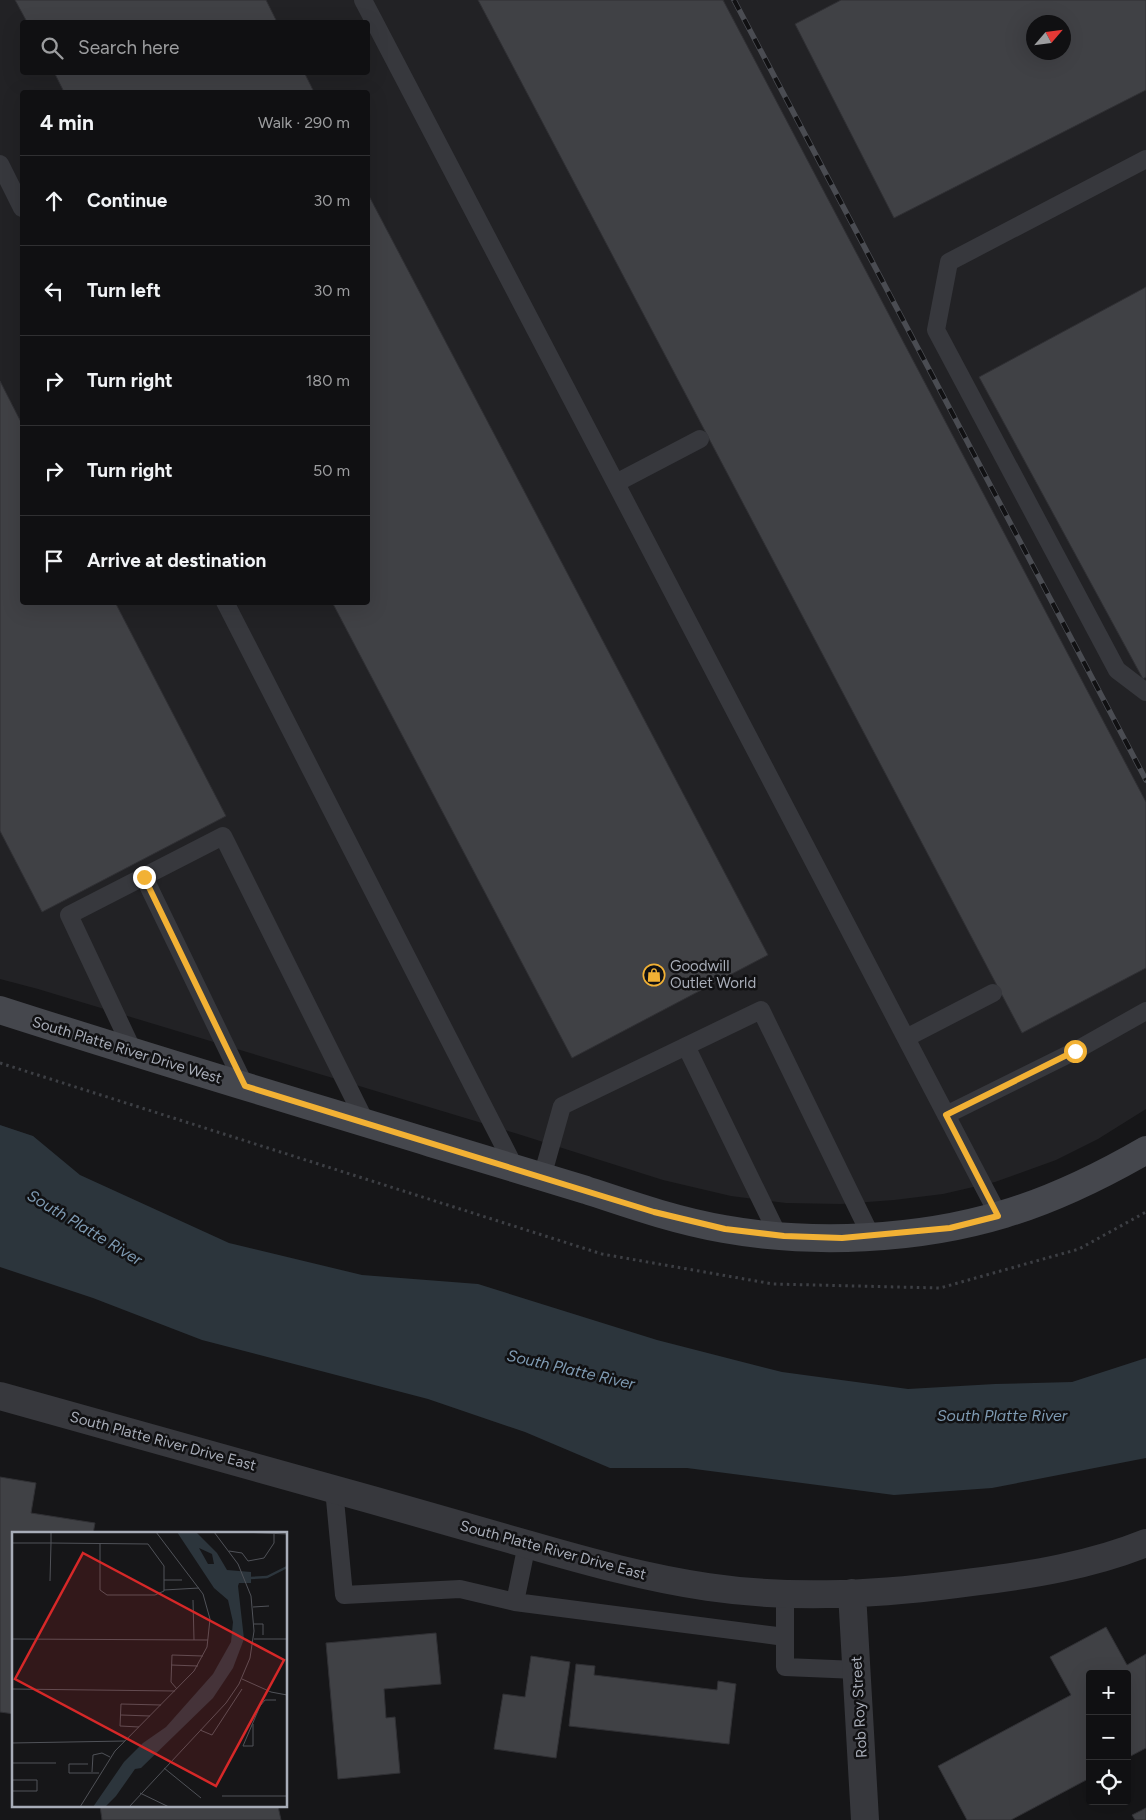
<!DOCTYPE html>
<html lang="en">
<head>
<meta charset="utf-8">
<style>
	body { margin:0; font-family:Figtree,sans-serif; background:#1e1e20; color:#f1f3f6 }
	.controls { position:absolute; right:15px; bottom:15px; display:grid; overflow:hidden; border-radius:5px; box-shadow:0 5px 20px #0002 }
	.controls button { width:45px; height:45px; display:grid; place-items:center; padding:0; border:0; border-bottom:1px solid #303032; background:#101012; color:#f1f3f6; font:25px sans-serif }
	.compass { position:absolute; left:1026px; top:15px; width:45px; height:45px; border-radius:50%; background:#101012; box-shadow:0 5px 20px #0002; rotate:62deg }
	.stop { position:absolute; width:15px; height:15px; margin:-11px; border:4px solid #f2b134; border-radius:50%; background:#fff }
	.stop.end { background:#f2b134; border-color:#fff; box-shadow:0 1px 5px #0008 }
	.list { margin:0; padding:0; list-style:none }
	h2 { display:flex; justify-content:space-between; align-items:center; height:65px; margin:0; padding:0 20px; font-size:21px }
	h2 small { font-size:16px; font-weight:400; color:#9c9d9f }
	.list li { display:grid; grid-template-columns:32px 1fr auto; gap:15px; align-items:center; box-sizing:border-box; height:90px; padding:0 20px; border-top:1px solid #303032 }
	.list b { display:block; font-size:19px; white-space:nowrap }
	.list em { font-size:16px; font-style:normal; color:#9c9d9f }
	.icon { flex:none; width:28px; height:28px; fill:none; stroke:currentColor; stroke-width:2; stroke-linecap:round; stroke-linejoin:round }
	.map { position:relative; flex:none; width:1146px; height:1820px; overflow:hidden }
	.search { position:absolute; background:#101012; box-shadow:0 5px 20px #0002; left:20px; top:20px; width:350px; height:55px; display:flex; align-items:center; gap:12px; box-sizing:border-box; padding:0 18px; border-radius:5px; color:#9c9d9f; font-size:19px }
	.panel { position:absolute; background:#101012; box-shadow:0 5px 20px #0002; left:20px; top:90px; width:350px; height:515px; border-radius:5px }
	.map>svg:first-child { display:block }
</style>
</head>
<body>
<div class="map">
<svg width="1146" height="1820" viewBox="0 0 1146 1820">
	<rect width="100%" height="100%" fill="#161618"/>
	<path fill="#222225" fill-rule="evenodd" d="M0 0H1146V1109L1098 1139 1056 1160 995 1182 943 1194 894 1200 841 1204 786 1203 731 1196 663 1180 518 1134 38 989 0 979ZM22 22H368V72H22ZM1034 22H1064V52H1034ZM22 92H368V602H22Z"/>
	<path fill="#2c353c" d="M0 1125 33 1136 80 1175 229 1243 362 1275 478 1284 657 1340 782 1372 908 1389 995 1384 1072 1382 1146 1358V1458L992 1488 894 1495 687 1468H610L525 1432 428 1399 202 1340 93 1298 0 1267Z"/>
	<path fill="#404145" stroke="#303034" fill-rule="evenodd" d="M15 0H266L277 22H27Z
		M478 0H723L1146 802V968L1022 1033Z
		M841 0H1146V90L894 218 795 24ZM1034 22H1064V52H1034Z
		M54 72H304L314 92H64Z
		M368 194 768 955 572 1058 332 602H368Z
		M1146 287V677L1143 679 979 377Z
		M0 381 22 424V602H115L226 816 42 912 0 831Z
		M0 1477 36 1483 31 1513 95 1523 93 1534H14V1714L0 1712Z
		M1106 1627 1127 1665 1146 1654V1748L1127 1758V1674H1090V1778L1011 1820H967L938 1766 1071 1695 1050 1657Z
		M436 1633 441 1684 384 1689 386 1718 395 1717 400 1773 338 1779 326 1643Z
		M531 1656 570 1662 556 1758 494 1749 503 1694 525 1697Z
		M576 1664 595 1666 594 1675 717 1690 718 1681 736 1684 729 1744 569 1726Z
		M100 1806H278L281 1820H102Z
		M1146 1808V1820H1135L1132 1815Z"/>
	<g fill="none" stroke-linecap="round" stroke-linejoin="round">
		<path stroke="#3d3f44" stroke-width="3" stroke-dasharray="2.5 4" stroke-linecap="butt" d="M0 1063 602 1254 773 1284 940 1288 1079 1249 1146 1212"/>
		<path stroke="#37383d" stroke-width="18" d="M363 0 999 1216
			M1146 159 949 262 936 330 1117 670 1146 692
			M0 164 22 208
			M616 483 700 439
			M225 602 515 1168
			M144 877 245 1086
			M906 1038 993 993
			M686 1046 778 1235
			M134 1053 69 915 223 836 366 1123
			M946 1115 1075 1051 1146 1011
			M542 1177 562 1106 761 1010 871 1236
			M334 1489 344 1595 460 1589 515 1602 785 1637
			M785 1593V1667L857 1670
			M515 1602 527 1544"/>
		<path stroke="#37383d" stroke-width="28" d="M0 1396C125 1431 251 1466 376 1501 427 1516 479 1530 530 1545 589 1562 647 1578 708 1587 796 1600 886 1594 973 1582 1031 1575 1092 1565 1146 1543
			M852 1593 865 1820"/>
		<path stroke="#45474d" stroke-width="28" d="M0 1010C143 1056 287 1099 431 1143 482 1158 534 1174 586 1190 631 1205 677 1221 724 1229 813 1245 918 1240 1004 1214 1054 1199 1101 1176 1146 1150"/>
		<g stroke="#4a4c52" stroke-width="5.5">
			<path id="rail" d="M734 0 1146 780"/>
		</g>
		<use href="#rail" stroke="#111113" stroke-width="4" stroke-dasharray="11" stroke-linecap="butt"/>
	</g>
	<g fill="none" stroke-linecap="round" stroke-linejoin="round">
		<path stroke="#f2b134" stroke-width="6" d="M144 877 245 1086 654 1212 725 1229 784 1236 842 1238 950 1228 998 1216 946 1115 1075 1051"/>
	</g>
	<defs>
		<g id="shop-ring" transform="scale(1.125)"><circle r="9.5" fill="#111113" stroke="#f2b134" stroke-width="1.5"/><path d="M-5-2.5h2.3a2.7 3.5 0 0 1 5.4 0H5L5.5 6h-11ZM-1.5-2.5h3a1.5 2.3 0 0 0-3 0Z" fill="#f2b134"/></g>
	</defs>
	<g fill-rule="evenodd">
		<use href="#shop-ring" x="654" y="975"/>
	</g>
	<g text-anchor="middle" stroke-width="5" stroke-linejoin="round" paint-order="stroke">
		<g font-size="15" fill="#a8adb8" stroke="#111113" text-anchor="start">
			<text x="670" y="971">Goodwill<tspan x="670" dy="17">Outlet World</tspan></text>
		</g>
		<g font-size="15" fill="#a8adb8" stroke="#111113">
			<text transform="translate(127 1050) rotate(17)" y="5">South Platte River Drive West</text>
			<text transform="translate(163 1441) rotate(15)" y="5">South Platte River Drive East</text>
			<text transform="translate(553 1550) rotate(15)" y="5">South Platte River Drive East</text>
			<text transform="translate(859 1707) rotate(-93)" y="5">Rob Roy Street</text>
		</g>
		<g font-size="16" font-style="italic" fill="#7f9bb3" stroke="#111113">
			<text transform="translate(85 1227) rotate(31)" y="6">South Platte River</text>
			<text transform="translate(571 1369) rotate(13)" y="6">South Platte River</text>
			<text x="1002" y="1421">South Platte River</text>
		</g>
	</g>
	<g transform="translate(12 1532)">
		<rect width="275" height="275" fill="#161618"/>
		<path d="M165 0H184L205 21 215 38 239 40V51H227L226 54 232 107 221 136 201 166 129 236 123 237 104 264 93 275H81L112 230 131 211 154 195 201 142 219 110 221 90 216 68 202 56ZM187 16 200 22 202 32H196Z" fill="#2c353c" fill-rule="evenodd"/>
		<path fill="none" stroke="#2c353c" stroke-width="2.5" d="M238 46 255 45 275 35"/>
		<path fill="none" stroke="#505258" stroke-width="1" d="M230 0 275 2M0 11H39V0M217 19 230 21 236 29 252 26 262 11V2M152 48H170M38 49 39 11 136 12 152 34V59L143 63H95L88 58V12M152 58 187 56M181 68 182 108M241 75 257 74M242 92H251V103M0 107 196 108M242 107H275M159 133 186 134M230 147 259 160 275 163V172M0 157 163 159M165 157 159 150 160 123 191 124M109 183 138 184M241 192V214H231L248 174 253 168H264M127 195 108 194 109 172 149 173M188 198 200 203 230 157M0 211 113 209M0 231H44M76 232H57V241H87M152 236 189 266M80 240 81 223 90 221 98 225M0 248H25V259H0M128 261 157 275M210 264H275M68 275 103 219 182 139 195 115 198 87 191 62 144 0M117 275 214 171 227 152 238 126 242 99 239 64 226 32 202 0M201 275H262"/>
		<path fill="#d62828" fill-opacity="0.15" stroke="#d62828" stroke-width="2.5" d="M71 21 272 128 204 254 3 147Z"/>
		<rect width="275" height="275" fill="none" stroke="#a8adb8" stroke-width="2.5"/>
	</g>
</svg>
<div class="controls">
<button>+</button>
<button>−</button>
<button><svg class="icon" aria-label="locate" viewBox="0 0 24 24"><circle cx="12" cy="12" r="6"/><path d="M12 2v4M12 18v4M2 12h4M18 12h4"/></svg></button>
</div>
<svg class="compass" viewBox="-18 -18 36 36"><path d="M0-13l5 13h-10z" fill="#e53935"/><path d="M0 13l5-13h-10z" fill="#9c9d9f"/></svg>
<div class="stop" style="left:1075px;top:1051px"></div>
<div class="stop end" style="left:144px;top:877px"></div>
<div class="search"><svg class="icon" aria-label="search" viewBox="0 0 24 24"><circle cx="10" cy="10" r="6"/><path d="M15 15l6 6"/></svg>Search here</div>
<section class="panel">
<h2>4 min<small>Walk · 290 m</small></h2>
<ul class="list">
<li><svg class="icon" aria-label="ahead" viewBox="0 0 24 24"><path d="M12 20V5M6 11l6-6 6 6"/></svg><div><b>Continue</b></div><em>30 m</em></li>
<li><svg class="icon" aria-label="left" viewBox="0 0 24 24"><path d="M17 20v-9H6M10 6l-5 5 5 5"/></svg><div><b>Turn left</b></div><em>30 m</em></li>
<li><svg class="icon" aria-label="right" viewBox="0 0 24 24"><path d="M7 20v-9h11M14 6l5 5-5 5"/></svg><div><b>Turn right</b></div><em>180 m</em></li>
<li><svg class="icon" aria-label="right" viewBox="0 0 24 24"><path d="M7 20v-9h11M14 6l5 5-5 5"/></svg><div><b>Turn right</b></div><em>50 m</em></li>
<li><svg class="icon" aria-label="arrive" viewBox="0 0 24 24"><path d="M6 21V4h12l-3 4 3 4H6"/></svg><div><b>Arrive at destination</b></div></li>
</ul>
</section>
</div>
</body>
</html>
